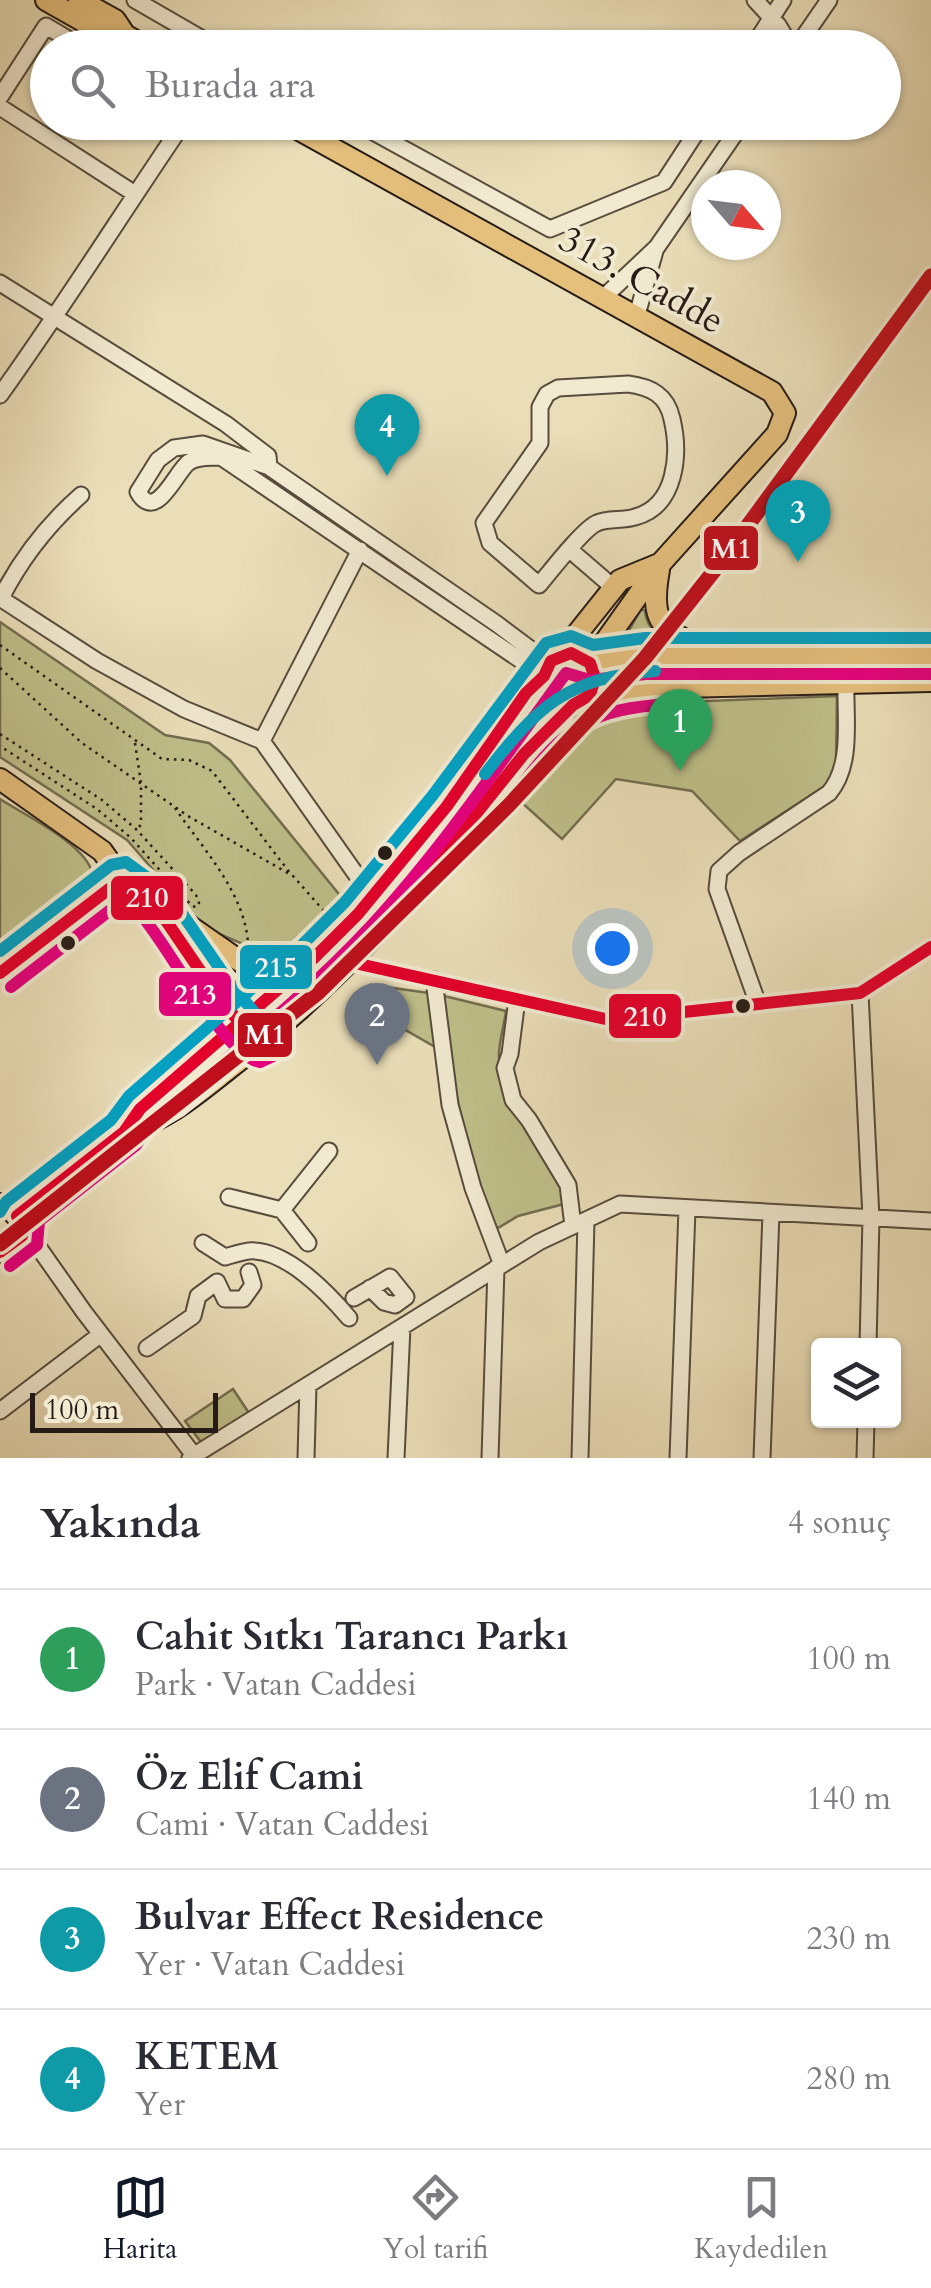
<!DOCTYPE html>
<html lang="tr">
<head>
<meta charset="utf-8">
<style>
	body { margin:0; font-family:Cardo,serif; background:#f7f7f7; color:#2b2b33 }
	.controls { position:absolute; right:30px; bottom:30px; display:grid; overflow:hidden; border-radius:10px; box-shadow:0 2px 8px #0004 }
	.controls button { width:90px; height:90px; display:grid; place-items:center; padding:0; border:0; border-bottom:2px solid #e1e1e2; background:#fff; color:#2b2b33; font:50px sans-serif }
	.compass { position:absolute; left:691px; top:170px; width:90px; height:90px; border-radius:50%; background:#fff; box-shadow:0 2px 8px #0004; rotate:118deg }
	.scale { position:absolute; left:30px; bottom:25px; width:188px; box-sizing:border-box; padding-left:10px; border:5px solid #271b16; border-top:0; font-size:28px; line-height:35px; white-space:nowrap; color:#271b16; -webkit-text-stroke:8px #f1ead1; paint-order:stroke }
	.you { position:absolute; left:612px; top:948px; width:35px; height:35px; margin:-25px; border:8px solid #fff; border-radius:50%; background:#1a73e8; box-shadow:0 0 0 15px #1a73e833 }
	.badge { display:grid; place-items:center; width:65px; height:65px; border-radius:50%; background:#111827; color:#fff; font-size:32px; font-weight:700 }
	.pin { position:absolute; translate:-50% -82px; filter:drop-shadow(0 2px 5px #0008) }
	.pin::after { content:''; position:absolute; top:52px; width:35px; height:30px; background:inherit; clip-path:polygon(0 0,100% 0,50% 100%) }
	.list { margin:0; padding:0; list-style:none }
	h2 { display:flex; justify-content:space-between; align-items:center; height:130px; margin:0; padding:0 40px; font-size:42px }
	h2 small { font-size:32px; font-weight:400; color:#7c7c81 }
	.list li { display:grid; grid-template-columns:65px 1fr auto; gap:30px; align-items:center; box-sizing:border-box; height:140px; padding:0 40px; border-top:2px solid #e1e1e2 }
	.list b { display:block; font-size:38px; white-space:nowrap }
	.list p { margin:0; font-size:32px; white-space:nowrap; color:#7c7c81 }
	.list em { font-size:32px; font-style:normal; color:#7c7c81 }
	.icon { flex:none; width:55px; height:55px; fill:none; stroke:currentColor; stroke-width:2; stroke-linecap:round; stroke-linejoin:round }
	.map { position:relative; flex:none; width:931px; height:1458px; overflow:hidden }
	.search { position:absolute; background:#fff; box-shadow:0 2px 8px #0004; left:30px; right:30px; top:30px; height:110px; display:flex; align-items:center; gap:25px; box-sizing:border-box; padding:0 35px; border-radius:55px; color:#7c7c81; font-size:38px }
	.sheet { height:690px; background:#fff }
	nav { display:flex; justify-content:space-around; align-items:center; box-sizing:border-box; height:140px; border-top:2px solid #e1e1e2; background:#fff; font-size:28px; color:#7c7c81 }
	nav a { display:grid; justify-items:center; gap:5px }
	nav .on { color:#111827 }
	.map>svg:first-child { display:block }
</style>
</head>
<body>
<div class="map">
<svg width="931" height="1458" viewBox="0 0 931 1458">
	<rect width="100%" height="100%" fill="#eadeb8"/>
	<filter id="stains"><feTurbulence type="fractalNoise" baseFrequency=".002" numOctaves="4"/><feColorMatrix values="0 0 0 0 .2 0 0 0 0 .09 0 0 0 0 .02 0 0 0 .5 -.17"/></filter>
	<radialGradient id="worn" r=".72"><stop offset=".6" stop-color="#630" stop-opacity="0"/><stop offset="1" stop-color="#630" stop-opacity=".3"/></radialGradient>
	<path fill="#bfbf89" stroke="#736d50" stroke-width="2.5" d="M641 609 645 611C647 637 672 641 692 652L620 647Z
		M0 622 165 735 209 743 230 760 342 898 324 930 290 964 203 927 127 840 0 757Z
		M704 666 931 668V671L653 678 610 684V667Z
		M837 696 836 763 828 784 740 841 692 791 616 779 562 839 510 792 572 720 607 705Z
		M521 714 533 727 398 895 298 1000 289 989C384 917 450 809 521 714Z
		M0 799C23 814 89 846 92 874L0 948Z
		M195 949 260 994 245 1009 193 951Z
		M372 985 436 994 506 1011C504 1027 496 1051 500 1067 512 1115 558 1157 564 1204L518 1216 493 1231 472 1163 448 1058 442 1051 395 1024Z
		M233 1389 249 1413 201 1442 185 1421Z"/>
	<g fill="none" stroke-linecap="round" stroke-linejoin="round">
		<g stroke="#584c3e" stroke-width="19">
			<path id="minor" d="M135 0 218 48
				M755 0 778 25 792 48
				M752 48 783 0
				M796 48 829 0
				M0 97 46 26 83 48
				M0 107 135 194
				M355 122 550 229 664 182 703 122
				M0 283 226 424 268 456 269 467
				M604 297 657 247 743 122
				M637 315 655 251
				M628 384C651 387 667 395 672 419 680 453 677 506 635 517 623 521 608 518 597 523 584 528 550 572 539 585L490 543 484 523 540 443V407L547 394 558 388Z
				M0 395C64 306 122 213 184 122
				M218 455 544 676
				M221 457C210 458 199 456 189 462 176 471 156 524 138 492L158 460 174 448 203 444 269 467 497 624 549 663
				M570 550 614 588
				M0 598 97 661 184 709 262 741 372 897
				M1 598C22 557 47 525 81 495
				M262 741 360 550
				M350 962 610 1020 860 993 931 947
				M0 973 122 879
				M434 980 450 1105 473 1188 502 1265
				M860 993 871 1218 868 1346
				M517 999 510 1054 505 1068 513 1100 529 1120 568 1185 573 1226
				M758 1004 717 889 719 871 739 853 829 793C853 765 845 719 846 684
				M229 1197 282 1210 308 1243
				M282 1210 329 1151
				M20 1221 84 1312 196 1458
				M203 1243 225 1257C232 1255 241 1252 249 1251 285 1248 328 1293 349 1318
				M354 1298 390 1277 406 1297 395 1305 384 1302 370 1288
				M147 1348 193 1316 198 1296 217 1282 225 1299H243L253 1285 249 1272
				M0 1411 101 1334
				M190 1458 539 1242 620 1204 931 1221
				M306 1458 308 1385
				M396 1458 402 1327
				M490 1458 496 1268
				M580 1458 586 1220
				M678 1458 687 1209
				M762 1458 771 1213
				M865 1458 866 1420"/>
		</g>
		<g stroke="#271b16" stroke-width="24">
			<path id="major" d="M46 0 106 34 125 35 148 48
				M79 0 115 20 125 35
				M285 122 772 392 785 413 777 434 661 563 590 663
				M659 570C648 630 666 628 712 655
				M561 654 620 580 659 564
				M590 663 645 656H931
				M0 779 102 851 122 879 267 980 299 1010
				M161 913 218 997 259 1045
				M124 1132C165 1121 194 1096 227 1070 315 1002 393 922 461 834 487 800 541 722 576 704 596 693 620 691 642 688L931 681
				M0 1204C13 1209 25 1222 22 1236L0 1252
				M17 1216 124 1132 140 1109 314 958 358 914 447 806 555 658 571 653 590 663 595 684 585 699"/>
		</g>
		<path stroke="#271b16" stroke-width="2.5" stroke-dasharray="2.5 5" stroke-linecap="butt" d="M0 645 162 759 189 760 212 771 290 873
			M0 668 82 743 188 816 293 876 331 919
			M0 734 102 800 137 830 196 895 199 903 197 907 192 906 131 838 97 809 0 746
			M135 743 141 783V824L138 829
			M175 808C203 849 246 894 248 945"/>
		<use href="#minor" stroke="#f1ead1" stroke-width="15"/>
		<use href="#major" stroke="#e5bf7c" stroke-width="20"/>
		<g stroke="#f1ead1" stroke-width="20">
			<path id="bus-1" d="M571 653 590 663 595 678 590 695 573 705 524 754 428 874 326 987 178 1108 151 1124 124 1132 140 1109 314 958 358 914 447 806 526 693 544 676 551 661Z
				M350 962 610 1020 860 993 931 947
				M0 973 122 879 154 903 218 997 259 1045
				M0 1252 22 1236 23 1228 17 1216 124 1132"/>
		</g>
		<g stroke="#f1ead1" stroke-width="20">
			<path id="bus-2" d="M513 796C558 737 580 711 657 705
				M11 987 122 901C128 906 136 910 141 915 168 944 224 1056 260 1062L273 1056
				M10 1266 37 1245 39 1221 136 1145 153 1121C226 1058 304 998 370 927 442 849 503 759 566 673L590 680 646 674H931"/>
		</g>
		<g stroke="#f1ead1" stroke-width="20">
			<path id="bus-3" d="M485 774C537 707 567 677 655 671
				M0 951 111 865 126 862 167 892 232 986 265 1025
				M0 1212 6 1202 111 1120 129 1096 302 945 345 902 433 795 546 643 571 636 593 645 645 638H931"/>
		</g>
		<use href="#bus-1" stroke="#e4002b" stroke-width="12"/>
		<use href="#bus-2" stroke="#e5007d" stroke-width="12"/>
		<use href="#bus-3" stroke="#02a2c5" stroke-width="12"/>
		<g stroke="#f1ead1" stroke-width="22">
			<path id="metro-1" d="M0 1244 319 992 509 805 645 658 721 562 931 276"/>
		</g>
		<use href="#metro-1" stroke="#bf0e1c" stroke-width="15"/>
	</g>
	<g fill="#271b16" stroke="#f1ead1" stroke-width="4">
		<circle cx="385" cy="853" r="9"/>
		<circle cx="68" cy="943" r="9"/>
		<circle cx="743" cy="1006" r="9"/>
	</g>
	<g text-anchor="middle" stroke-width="8" stroke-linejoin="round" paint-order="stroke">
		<g font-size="38" fill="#271b16" stroke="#f1ead1">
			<text transform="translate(642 279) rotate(29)" y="13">313. Cadde</text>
		</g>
	</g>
	<g stroke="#f1ead1" stroke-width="4">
		<rect x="702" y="524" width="58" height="48" rx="10" fill="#bf0e1c"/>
		<rect x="109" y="874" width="76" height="48" rx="10" fill="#e4002b"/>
		<rect x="238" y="943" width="76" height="48" rx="10" fill="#02a2c5"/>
		<rect x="157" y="970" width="76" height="48" rx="10" fill="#e5007d"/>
		<rect x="607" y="992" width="76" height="48" rx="10" fill="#e4002b"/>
		<rect x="236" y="1011" width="58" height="48" rx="10" fill="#bf0e1c"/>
	</g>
	<g font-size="28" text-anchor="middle" font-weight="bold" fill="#fff">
		<text x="731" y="558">M1</text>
		<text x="147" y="907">210</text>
		<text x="276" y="977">215</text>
		<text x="195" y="1004">213</text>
		<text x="645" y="1026">210</text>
		<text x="265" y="1044">M1</text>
	</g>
	<rect width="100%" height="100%" filter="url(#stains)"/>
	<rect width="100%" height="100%" fill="url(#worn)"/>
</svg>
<div class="controls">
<button><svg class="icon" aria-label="layers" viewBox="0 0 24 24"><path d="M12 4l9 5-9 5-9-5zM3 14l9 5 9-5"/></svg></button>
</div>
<svg class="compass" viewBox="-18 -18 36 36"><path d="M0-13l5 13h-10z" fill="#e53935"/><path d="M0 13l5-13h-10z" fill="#7c7c81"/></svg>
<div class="scale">100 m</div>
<div class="you"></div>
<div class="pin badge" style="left:680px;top:771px;background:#2e9e5b">1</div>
<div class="pin badge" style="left:377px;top:1065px;background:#6b7280">2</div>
<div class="pin badge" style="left:798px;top:562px;background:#0f9aa8">3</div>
<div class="pin badge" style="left:387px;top:476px;background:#0f9aa8">4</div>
<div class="search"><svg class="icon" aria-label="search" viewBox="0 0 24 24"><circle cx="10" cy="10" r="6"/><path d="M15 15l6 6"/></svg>Burada ara</div>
</div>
<section class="sheet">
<h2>Yakında<small>4 sonuç</small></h2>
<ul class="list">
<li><span class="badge" style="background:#2e9e5b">1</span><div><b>Cahit Sıtkı Tarancı Parkı</b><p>Park · Vatan Caddesi</p></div><em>100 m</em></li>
<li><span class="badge" style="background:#6b7280">2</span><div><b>Öz Elif Cami</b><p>Cami · Vatan Caddesi</p></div><em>140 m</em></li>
<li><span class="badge" style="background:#0f9aa8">3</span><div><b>Bulvar Effect Residence</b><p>Yer · Vatan Caddesi</p></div><em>230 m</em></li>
<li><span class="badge" style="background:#0f9aa8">4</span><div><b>KETEM</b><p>Yer</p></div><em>280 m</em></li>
</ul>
</section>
<nav>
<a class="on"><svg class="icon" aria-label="map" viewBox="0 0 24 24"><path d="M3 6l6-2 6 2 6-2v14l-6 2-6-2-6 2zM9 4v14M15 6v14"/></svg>Harita</a>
<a><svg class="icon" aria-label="directions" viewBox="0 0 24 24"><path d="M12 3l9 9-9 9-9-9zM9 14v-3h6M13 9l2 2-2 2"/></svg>Yol tarifi</a>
<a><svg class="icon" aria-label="saved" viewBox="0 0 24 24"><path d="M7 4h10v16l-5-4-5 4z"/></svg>Kaydedilen</a>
</nav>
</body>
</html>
